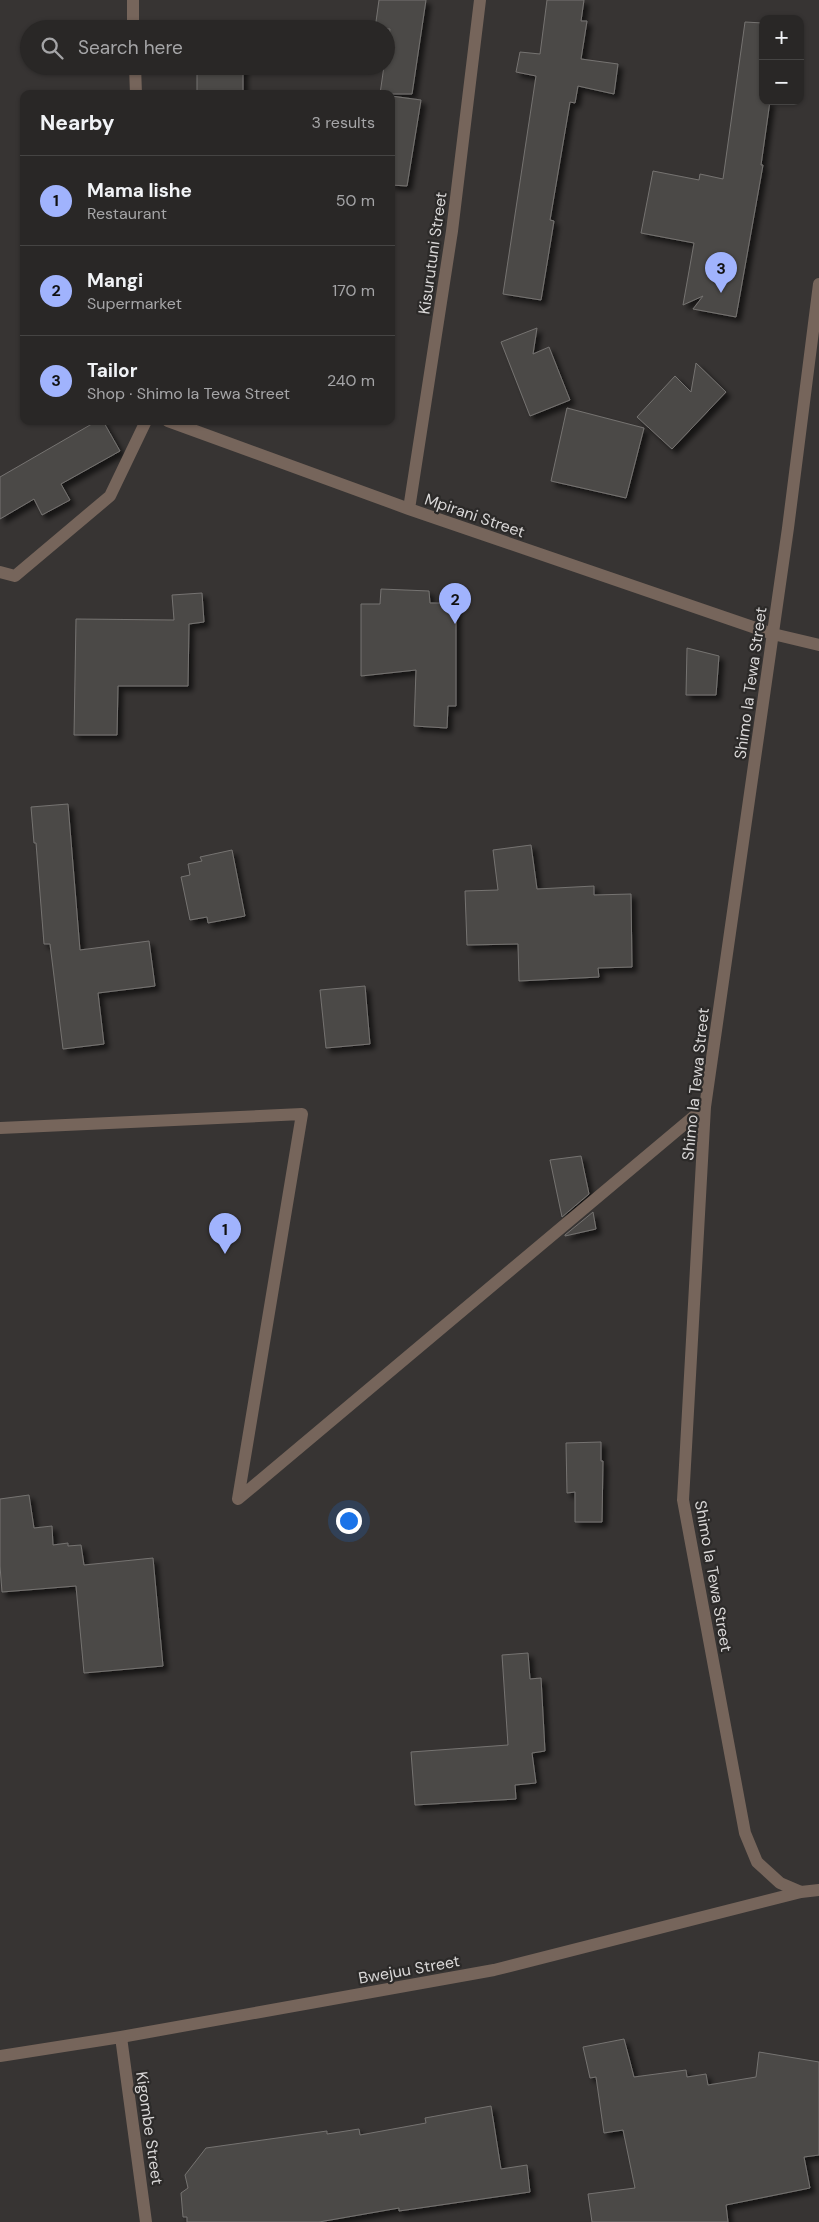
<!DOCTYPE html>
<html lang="en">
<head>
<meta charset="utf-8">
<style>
	body { margin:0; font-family:"DM Sans",sans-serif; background:#353332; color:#f1f3f6 }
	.controls { position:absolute; right:15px; top:15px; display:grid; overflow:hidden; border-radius:10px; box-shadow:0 1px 4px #0004 }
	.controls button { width:45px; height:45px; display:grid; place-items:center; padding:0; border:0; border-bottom:1px solid #454443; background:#292726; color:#f1f3f6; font:25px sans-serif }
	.you { position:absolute; left:348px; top:1520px; width:18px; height:18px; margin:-12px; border:4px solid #fff; border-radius:50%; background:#1a73e8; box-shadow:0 0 0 8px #1a73e833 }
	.badge { display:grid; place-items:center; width:32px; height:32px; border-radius:50%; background:#a0b3fd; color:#111; font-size:16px; font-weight:700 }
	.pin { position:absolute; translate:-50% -41px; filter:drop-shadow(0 1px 2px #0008) }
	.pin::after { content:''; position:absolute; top:26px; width:18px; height:15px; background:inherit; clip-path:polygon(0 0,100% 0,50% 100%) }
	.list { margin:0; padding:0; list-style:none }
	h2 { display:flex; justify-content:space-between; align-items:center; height:65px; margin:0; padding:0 20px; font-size:21px }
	h2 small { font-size:16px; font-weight:400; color:#a5a5a7 }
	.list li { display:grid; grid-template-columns:32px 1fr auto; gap:15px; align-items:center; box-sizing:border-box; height:90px; padding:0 20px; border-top:1px solid #454443 }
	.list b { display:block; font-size:19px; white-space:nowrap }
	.list p { margin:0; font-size:16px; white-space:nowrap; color:#a5a5a7 }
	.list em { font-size:16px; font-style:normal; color:#a5a5a7 }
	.icon { flex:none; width:28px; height:28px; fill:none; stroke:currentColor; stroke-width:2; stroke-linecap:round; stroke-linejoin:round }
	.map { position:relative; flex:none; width:819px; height:2222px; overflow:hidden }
	.search { position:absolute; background:#292726; box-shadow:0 1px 4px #0004; left:20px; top:20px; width:375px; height:55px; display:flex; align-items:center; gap:12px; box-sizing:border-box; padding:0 18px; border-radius:28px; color:#a5a5a7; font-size:19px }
	.panel { position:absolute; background:#292726; box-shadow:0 1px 4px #0004; left:20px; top:90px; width:375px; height:335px; border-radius:10px }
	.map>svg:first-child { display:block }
</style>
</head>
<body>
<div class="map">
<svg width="819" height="2222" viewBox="0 0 819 2222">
	<defs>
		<filter id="shadow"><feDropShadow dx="4.5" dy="4.5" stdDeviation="2.5" flood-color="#0009"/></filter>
	</defs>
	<rect width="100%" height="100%" fill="#373433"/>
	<path fill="#4c4947" stroke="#757371" filter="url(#shadow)" d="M379 0H426L412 94H380L384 66H386L390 29H375Z
		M547 0H584L581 21H587L581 59 618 64 614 94 578 86 575 103 570 102 550 220 554 221 541 300 503 294 536 76 516 72 520 52 540 54Z
		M745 22 763 23V101H770L761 165H763L736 317 693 309 703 296 683 305 694 243 641 233 653 171 699 180 700 174 723 179Z
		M197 66H243V94H197Z
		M391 96 421 100 407 186 391 185Z
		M537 328 533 354 549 347 570 400 530 416 501 342Z
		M696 363 726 392 672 449 637 417 675 376 691 392Z
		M567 408 644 428 626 498 551 481Z
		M97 421H103L120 451 61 484 70 500 42 515 34 499 0 519V477Z
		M381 589 429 591 430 603H456V706H448L447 728 414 726 416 670 361 676V604H380Z
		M202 593 204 622 189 624 188 686H118L117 735H74L76 619 174 620 172 595Z
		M687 648 719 656 716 695H686Z
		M68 804 80 950 149 941 155 986 98 993 104 1044 63 1049 50 944H44L36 843H34L31 807Z
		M531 845 537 889 594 886V895L631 894 632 967 598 968 599 977 519 981 518 944 467 945 465 891 498 890 493 850Z
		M232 850 245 916 208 923 207 917 190 920 181 877 190 875 188 864 202 861 200 857Z
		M365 986 370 1044 326 1048 320 990Z
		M581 1156 589 1194 562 1217 550 1160Z
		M593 1212 596 1229 565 1236V1235Z
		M601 1442V1461H603L602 1522H575V1492L567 1493 566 1443Z
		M29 1495 34 1528 52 1526 53 1545 68 1543V1546L81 1545 84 1565 153 1558 163 1666 84 1673 76 1586 2 1592 0 1566V1499Z
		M528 1653 530 1679 541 1678 545 1751 532 1753 536 1783 515 1785 516 1799 415 1805 411 1752 508 1745 502 1655Z
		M624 2039 634 2077 686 2070 687 2077 706 2074 708 2085 756 2077 759 2052 819 2062V2155L804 2157 810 2188 726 2205 728 2222H592L588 2194 635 2188 623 2130 604 2133 596 2077 590 2078 583 2047Z
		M491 2106 501 2169 527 2165 530 2192 399 2211V2208L319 2222H187V2217H183L181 2193 188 2188 185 2175 206 2148 327 2131V2134L359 2129 360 2135 426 2123 425 2118Z"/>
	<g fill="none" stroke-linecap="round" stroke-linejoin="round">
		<path stroke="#76655b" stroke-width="12" d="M133 29V0
			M135 66 136 94
			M168 421 409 509 773 634 819 645
			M409 509 452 231 480 0
			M0 572 15 576 110 496 146 421
			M0 1128 302 1114 238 1499 705 1107
			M801 1892 780 1883 757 1862 745 1833 683 1500 685 1465 705 1107 788 528 819 284
			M121 2037 146 2222
			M0 2056 121 2037 494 1970 801 1892 819 1890"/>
	</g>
	<g text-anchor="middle" stroke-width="4.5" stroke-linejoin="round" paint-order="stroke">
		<g font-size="16" fill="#d9d7d7" stroke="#2c2a29">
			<text transform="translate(432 253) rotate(-82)" y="6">Kisurutuni Street</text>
			<text transform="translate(475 515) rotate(19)" y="6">Mpirani Street</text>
			<text transform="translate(750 683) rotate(-82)" y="6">Shimo la Tewa Street</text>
			<text transform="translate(695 1084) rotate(-84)" y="6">Shimo la Tewa Street</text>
			<text transform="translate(714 1576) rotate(80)" y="6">Shimo la Tewa Street</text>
			<text transform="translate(409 1969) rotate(-10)" y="6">Bwejuu Street</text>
			<text transform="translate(150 2128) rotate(82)" y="6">Kigombe Street</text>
		</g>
	</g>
</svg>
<div class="controls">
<button>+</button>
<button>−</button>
</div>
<div class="you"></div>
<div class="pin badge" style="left:225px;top:1254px">1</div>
<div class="pin badge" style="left:455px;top:624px">2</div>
<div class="pin badge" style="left:721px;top:293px">3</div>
<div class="search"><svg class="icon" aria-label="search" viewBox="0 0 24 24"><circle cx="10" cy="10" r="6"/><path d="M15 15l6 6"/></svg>Search here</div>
<section class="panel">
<h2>Nearby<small>3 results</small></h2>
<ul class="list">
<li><span class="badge">1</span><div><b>Mama lishe</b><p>Restaurant</p></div><em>50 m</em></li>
<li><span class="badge">2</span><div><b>Mangi</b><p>Supermarket</p></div><em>170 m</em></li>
<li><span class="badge">3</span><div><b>Tailor</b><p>Shop · Shimo la Tewa Street</p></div><em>240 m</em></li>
</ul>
</section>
</div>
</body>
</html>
